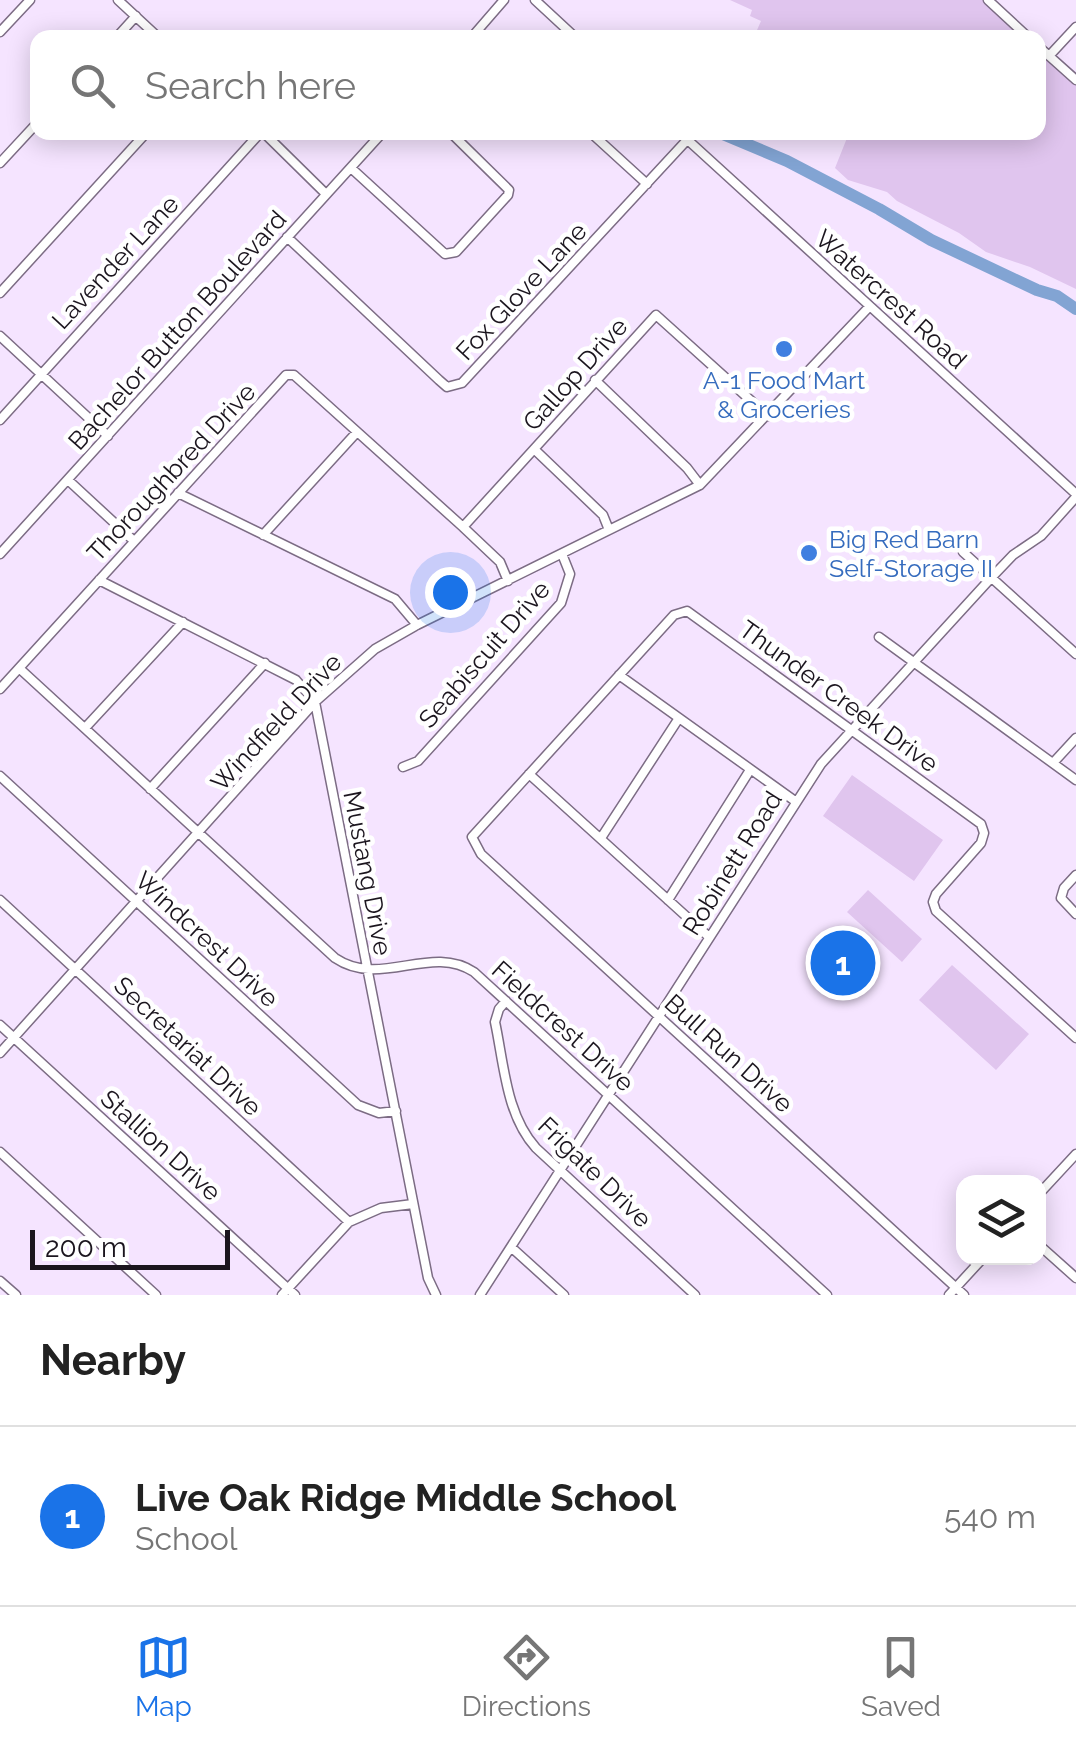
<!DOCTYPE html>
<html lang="en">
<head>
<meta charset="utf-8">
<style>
	body { margin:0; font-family:Raleway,sans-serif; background:#f2f2f2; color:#222 }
	.controls { position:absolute; right:30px; bottom:30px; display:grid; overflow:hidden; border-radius:20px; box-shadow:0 5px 25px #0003 }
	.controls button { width:90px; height:90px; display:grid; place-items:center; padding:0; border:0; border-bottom:2px solid #e0e0e0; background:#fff; color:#222; font:50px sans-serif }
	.scale { position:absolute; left:30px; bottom:25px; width:200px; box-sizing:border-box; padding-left:10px; border:5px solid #1b151e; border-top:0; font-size:28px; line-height:35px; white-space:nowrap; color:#1b151e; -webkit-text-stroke:8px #fff; paint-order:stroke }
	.you { position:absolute; left:450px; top:592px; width:35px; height:35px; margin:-25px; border:8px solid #fff; border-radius:50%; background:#1a73e8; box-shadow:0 0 0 15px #1a73e833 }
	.badge { display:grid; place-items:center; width:65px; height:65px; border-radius:50%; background:#1a73e8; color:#fff; font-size:32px; font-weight:700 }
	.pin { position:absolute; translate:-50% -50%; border:5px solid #fff; box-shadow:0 2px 10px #0006 }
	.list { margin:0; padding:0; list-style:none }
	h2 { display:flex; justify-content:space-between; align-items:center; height:130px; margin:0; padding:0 40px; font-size:42px }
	h2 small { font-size:32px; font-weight:400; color:#767676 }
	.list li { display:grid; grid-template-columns:65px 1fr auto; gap:30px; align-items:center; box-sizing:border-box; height:180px; padding:0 40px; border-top:2px solid #e0e0e0 }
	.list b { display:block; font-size:38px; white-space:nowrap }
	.list p { margin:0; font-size:32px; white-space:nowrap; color:#767676 }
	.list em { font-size:32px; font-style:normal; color:#767676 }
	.icon { flex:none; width:55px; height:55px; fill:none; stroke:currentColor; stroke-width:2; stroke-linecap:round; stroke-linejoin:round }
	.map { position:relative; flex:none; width:1076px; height:1295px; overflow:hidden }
	.search { position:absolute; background:#fff; box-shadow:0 5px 25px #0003; left:30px; right:30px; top:30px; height:110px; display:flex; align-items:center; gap:25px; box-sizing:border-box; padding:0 35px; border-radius:20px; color:#767676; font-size:38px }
	.sheet { height:310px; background:#fff }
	nav { display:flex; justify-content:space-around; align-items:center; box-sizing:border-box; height:140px; border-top:2px solid #e0e0e0; background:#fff; font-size:28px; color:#767676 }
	nav a { display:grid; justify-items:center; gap:5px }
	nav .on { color:#1a73e8 }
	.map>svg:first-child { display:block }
</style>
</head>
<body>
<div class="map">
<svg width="1076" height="1295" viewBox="0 0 1076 1295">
	<rect width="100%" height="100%" fill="#f5e4ff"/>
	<path fill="#e0c5ee" d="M730 0H985L1026 37H754L761 21 750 16 752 10Z
		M1039 49 1076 84V289L1030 267 986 252 959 233 897 201 887 192 848 180 835 168 849 133 1038 132Z
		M852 775 943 840 914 881 823 816Z
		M868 890 922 939 902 962 847 912Z
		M952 965 1029 1034 996 1070 919 1000Z"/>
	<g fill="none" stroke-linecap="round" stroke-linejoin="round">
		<path stroke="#82a4d3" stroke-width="12" d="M718 132 787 161 879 209 931 240 1037 290 1057 296 1076 309"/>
		<g stroke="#7c6c84" stroke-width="11">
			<path id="minor" d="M118 0 159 38
				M535 0 576 38
				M988 0 1029 38
				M0 32 30 0
				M116 38 136 16
				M471 38 504 0
				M1038 46 1076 80
				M1049 56 1076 27
				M263 132 326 194
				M590 132 647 184
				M679 132 1076 494
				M0 163 38 122
				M351 168 445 254 456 252 508 195 509 190 450 132
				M287 237 439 380 447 387 462 383 687 140
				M0 293 147 132
				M0 336 108 436
				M595 380 687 468 700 485
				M0 420 261 132
				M534 449 603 515 609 530
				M68 480 134 541
				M178 493 395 599 417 625
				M463 527 656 315 768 416
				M263 535 357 432
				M963 552 1076 654
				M0 554 383 132
				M99 580 296 680 315 702 428 1278 436 1295
				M879 637 1076 780
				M19 668 335 958C381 989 430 943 474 972L827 1295
				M619 675 795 801
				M0 689 286 375H294L463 527 500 562 508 581
				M85 728 183 622
				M1053 763 1076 738
				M403 767 418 761 561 603 570 574 562 554
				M529 774 709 937
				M0 776 358 1105 379 1113 396 1111
				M150 789 265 663
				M601 838 679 718
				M1076 875 1064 888 1061 898 1076 914
				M0 900 349 1222
				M668 900 750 770
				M506 1001 499 1009 495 1022C504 1064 506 1115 536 1148L695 1295
				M0 1025 295 1295
				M0 1053 315 702 375 649 417 625 700 485 869 307
				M0 1152 156 1295
				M1038 1195 1076 1154
				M1038 1244 1076 1278
				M511 1247 564 1295
				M0 1281 16 1295
				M282 1295 349 1222 381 1208 413 1204
				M480 1295 821 764 991 578 1013 555 1041 536 1076 497
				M949 1295 983 1258
				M964 1295 481 854 472 837 674 615 687 611 981 824 984 833 981 843 936 894 933 902 936 911 1076 1038"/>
		</g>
		<use href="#minor" stroke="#fff" stroke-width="8"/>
	</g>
	<g fill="#3f7fe0" stroke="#fff" stroke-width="4">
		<circle cx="784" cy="349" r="10"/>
		<circle cx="809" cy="553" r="10"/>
	</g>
	<g text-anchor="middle" stroke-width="9" stroke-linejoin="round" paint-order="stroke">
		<g font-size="25" fill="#1b151e" stroke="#fff">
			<text transform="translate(115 262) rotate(-47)" y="9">Lavender Lane</text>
			<text transform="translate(521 291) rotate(-47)" y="9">Fox Glove Lane</text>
			<text transform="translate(891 299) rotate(42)" y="9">Watercrest Road</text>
			<text transform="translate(177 330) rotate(-48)" y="9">Bachelor Button Boulevard</text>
			<text transform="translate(575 374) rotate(-48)" y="9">Gallop Drive</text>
			<text transform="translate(171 472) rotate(-47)" y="9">Thoroughbred Drive</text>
			<text transform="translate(484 654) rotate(-49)" y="9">Seabiscuit Drive</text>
			<text transform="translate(839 696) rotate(36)" y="9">Thunder Creek Drive</text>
			<text transform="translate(276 722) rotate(-47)" y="9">Windfield Drive</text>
			<text transform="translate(732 863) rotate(-58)" y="9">Robinett Road</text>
			<text transform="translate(368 873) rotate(79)" y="9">Mustang Drive</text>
			<text transform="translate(207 939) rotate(43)" y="9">Windcrest Drive</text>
			<text transform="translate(563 1026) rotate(42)" y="9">Fieldcrest Drive</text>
			<text transform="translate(188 1046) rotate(43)" y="9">Secretariat Drive</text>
			<text transform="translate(729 1053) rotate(42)" y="9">Bull Run Drive</text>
			<text transform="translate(161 1145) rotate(42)" y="9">Stallion Drive</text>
			<text transform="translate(595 1172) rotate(44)" y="9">Frigate Drive</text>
		</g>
		<g font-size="25" fill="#366cbe" stroke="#fff">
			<text x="784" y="389">A-1 Food Mart<tspan x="784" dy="29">&amp; Groceries</tspan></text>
			<text x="829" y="548" text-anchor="start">Big Red Barn<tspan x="829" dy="29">Self-Storage II</tspan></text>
		</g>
	</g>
</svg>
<div class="controls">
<button><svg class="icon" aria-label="layers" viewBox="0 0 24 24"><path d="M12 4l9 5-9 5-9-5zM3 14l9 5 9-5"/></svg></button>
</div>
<div class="scale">200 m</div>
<div class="you"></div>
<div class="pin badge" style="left:843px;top:963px">1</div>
<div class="search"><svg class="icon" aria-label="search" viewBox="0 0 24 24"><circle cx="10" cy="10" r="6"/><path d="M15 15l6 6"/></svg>Search here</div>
</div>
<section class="sheet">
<h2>Nearby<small></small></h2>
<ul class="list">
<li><span class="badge">1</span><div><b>Live Oak Ridge Middle School</b><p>School</p></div><em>540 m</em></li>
</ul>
</section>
<nav>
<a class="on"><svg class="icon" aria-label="map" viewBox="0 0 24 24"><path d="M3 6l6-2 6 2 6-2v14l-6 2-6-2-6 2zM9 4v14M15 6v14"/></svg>Map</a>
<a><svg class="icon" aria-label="directions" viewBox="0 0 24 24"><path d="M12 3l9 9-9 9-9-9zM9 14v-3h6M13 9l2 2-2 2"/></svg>Directions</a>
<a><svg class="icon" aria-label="saved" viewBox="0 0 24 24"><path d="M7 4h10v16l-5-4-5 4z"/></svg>Saved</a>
</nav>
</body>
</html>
